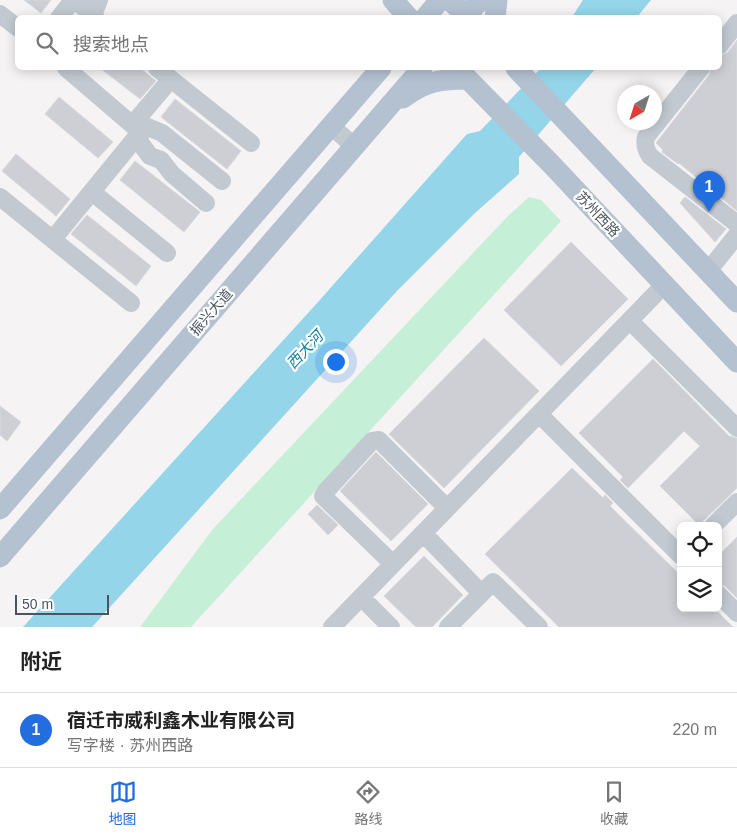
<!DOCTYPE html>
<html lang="zh">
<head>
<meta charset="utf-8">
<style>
	body { margin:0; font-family:Arial,"Noto Sans SC",sans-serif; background:#f6f6f6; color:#222 }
	.controls { position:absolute; right:15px; bottom:15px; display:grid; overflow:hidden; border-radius:8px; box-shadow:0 2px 12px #0003 }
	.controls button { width:45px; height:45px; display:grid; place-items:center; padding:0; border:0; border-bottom:1px solid #e0e0e0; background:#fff; color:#222; font:25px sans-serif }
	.compass { position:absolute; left:617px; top:85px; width:45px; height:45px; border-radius:50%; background:#fff; box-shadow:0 2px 12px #0003; rotate:219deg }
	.scale { position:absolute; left:15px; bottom:12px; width:94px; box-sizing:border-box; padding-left:5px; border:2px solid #4b5560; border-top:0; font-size:14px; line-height:18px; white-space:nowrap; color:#4b5560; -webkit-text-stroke:4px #fff; paint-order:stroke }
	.you { position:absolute; left:335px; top:361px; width:18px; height:18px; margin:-12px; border:4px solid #fff; border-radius:50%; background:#1a73e8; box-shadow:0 0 0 8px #1a73e833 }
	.badge { display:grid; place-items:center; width:32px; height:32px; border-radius:50%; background:#236edf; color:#fff; font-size:16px; font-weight:700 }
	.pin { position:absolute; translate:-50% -41px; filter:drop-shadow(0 1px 2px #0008) }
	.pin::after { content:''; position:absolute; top:26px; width:18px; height:15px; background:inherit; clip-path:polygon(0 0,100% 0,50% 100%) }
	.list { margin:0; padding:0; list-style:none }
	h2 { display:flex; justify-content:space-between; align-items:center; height:65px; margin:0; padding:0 20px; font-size:21px }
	h2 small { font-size:16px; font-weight:400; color:#767676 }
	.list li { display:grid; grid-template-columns:32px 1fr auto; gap:15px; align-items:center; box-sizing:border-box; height:75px; padding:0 20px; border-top:1px solid #e0e0e0 }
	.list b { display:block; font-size:19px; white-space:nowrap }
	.list p { margin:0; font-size:16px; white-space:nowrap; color:#767676 }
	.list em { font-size:16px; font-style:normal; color:#767676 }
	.icon { flex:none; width:28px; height:28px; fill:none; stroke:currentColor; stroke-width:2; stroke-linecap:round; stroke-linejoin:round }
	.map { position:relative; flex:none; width:737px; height:627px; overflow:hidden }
	.search { position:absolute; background:#fff; box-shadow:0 2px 12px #0003; left:15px; right:15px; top:15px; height:55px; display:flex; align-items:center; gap:12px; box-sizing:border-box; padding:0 18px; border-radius:8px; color:#767676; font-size:19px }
	.sheet { height:140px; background:#fff }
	nav { display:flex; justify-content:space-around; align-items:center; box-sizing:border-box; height:70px; border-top:1px solid #e0e0e0; background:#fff; font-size:14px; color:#767676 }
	nav a { display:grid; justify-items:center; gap:2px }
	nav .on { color:#236edf }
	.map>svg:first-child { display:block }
</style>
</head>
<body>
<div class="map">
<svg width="737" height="627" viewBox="0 0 737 627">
	<rect width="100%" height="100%" fill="#f5f3f3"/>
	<path fill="#c5efd7" d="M529 197 541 200 561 221 191 627H140L213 529 507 217Z"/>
	<path fill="#94d5ea" d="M583 0H651L637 17H572Z
		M541 68H596L519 157V174L475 213 396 292 92 627H23L318 302 467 134 480 131Z"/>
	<path fill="#cdcfd5" stroke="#d7d9de" d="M24 0H51L41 13Z
		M737 40V211L679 163 678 164 662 152 663 150 656 143 709 75 711 68H720V56L728 52Z
		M100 68H140L156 81 140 99Z
		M59 97 113 142 98 158 45 114Z
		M175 99 241 151 227 169 161 117Z
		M16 154 70 199 56 216 2 171Z
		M135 161 200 212 184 232 120 180Z
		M685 197 726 229 715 242 680 203Z
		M87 215 151 266 136 286 71 234Z
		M571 242 628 299 561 366 504 310Z
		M484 338 539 391 444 488 389 434Z
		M653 359 729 436 737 438V488L699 525 660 486 700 446 684 431 628 488 620 480 623 477 579 433Z
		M0 406 21 422 7 441 0 435Z
		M376 452 428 504 391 541 340 491Z
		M572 468 603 498 605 495 613 503 610 506 681 576V608H714L733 627H559L485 554Z
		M317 505 338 525 328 535 308 514Z
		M737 537V598L725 586 718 584V556Z
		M424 556 463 595 432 627H416L384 596Z"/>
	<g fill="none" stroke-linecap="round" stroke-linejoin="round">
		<path stroke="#c2c9d1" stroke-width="18" d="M75 0 96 18
			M0 14 18 28
			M59 18 73 0
			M89 18 95 10 99 0
			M720 45 737 23
			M66 68 137 129
			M157 68 251 143
			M701 68 646 137C644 145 646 150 650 156L737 224
			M132 125 171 79
			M331 126 354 146
			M92 192 167 253
			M0 197 131 303
			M206 203 172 174 161 160 150 156 141 144 137 129 143 125 162 133 222 181
			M53 239 138 135
			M708 271 737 235
			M630 321 737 428
			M539 414 681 556
			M713 526 737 502
			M423 533 481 593
			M393 564 323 496 327 490 372 441 379 440 447 508
			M718 594 737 613
			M361 597 391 627
			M332 627 664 285
			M448 627 493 582 539 627"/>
		<path stroke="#b4c1d0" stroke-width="21" d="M393 0 409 18
			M450 0 468 18
			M425 18 440 0
			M465 18 480 0
			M495 18 497 0
			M457 68 553 166 737 362
			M516 68 737 302
			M403 98C425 81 441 79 468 79
			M0 509 381 68
			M0 557 422 68"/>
	</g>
	<g text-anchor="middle" stroke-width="4.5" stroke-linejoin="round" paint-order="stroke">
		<g font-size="14" fill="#4b5560" stroke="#fff">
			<text transform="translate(598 214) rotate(47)" y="5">苏州西路</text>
			<text transform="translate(211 312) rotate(-49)" y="5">振兴大道</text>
		</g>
		<g font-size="15" font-style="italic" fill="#1380a3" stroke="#fff">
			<text transform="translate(305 350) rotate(-47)" y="5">西大河</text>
		</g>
	</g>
</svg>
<div class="controls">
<button><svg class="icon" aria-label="locate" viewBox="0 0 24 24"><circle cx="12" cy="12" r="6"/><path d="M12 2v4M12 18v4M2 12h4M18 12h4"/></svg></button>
<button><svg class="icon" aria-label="layers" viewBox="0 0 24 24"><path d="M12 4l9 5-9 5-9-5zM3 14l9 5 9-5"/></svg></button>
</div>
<svg class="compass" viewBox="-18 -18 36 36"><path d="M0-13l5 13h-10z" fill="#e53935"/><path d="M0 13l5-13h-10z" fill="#767676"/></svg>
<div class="scale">50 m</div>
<div class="you"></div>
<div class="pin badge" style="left:709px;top:212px">1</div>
<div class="search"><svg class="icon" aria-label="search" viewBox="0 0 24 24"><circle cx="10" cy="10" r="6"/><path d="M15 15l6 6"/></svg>搜索地点</div>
</div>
<section class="sheet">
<h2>附近<small></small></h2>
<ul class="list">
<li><span class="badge">1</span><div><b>宿迁市威利鑫木业有限公司</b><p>写字楼 · 苏州西路</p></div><em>220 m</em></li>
</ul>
</section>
<nav>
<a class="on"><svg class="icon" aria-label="map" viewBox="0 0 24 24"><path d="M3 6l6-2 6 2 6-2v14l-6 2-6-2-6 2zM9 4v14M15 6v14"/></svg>地图</a>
<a><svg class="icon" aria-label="directions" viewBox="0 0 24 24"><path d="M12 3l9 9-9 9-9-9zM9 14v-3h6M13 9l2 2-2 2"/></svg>路线</a>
<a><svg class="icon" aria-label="saved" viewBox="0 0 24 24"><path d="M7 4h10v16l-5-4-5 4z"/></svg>收藏</a>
</nav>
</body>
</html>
